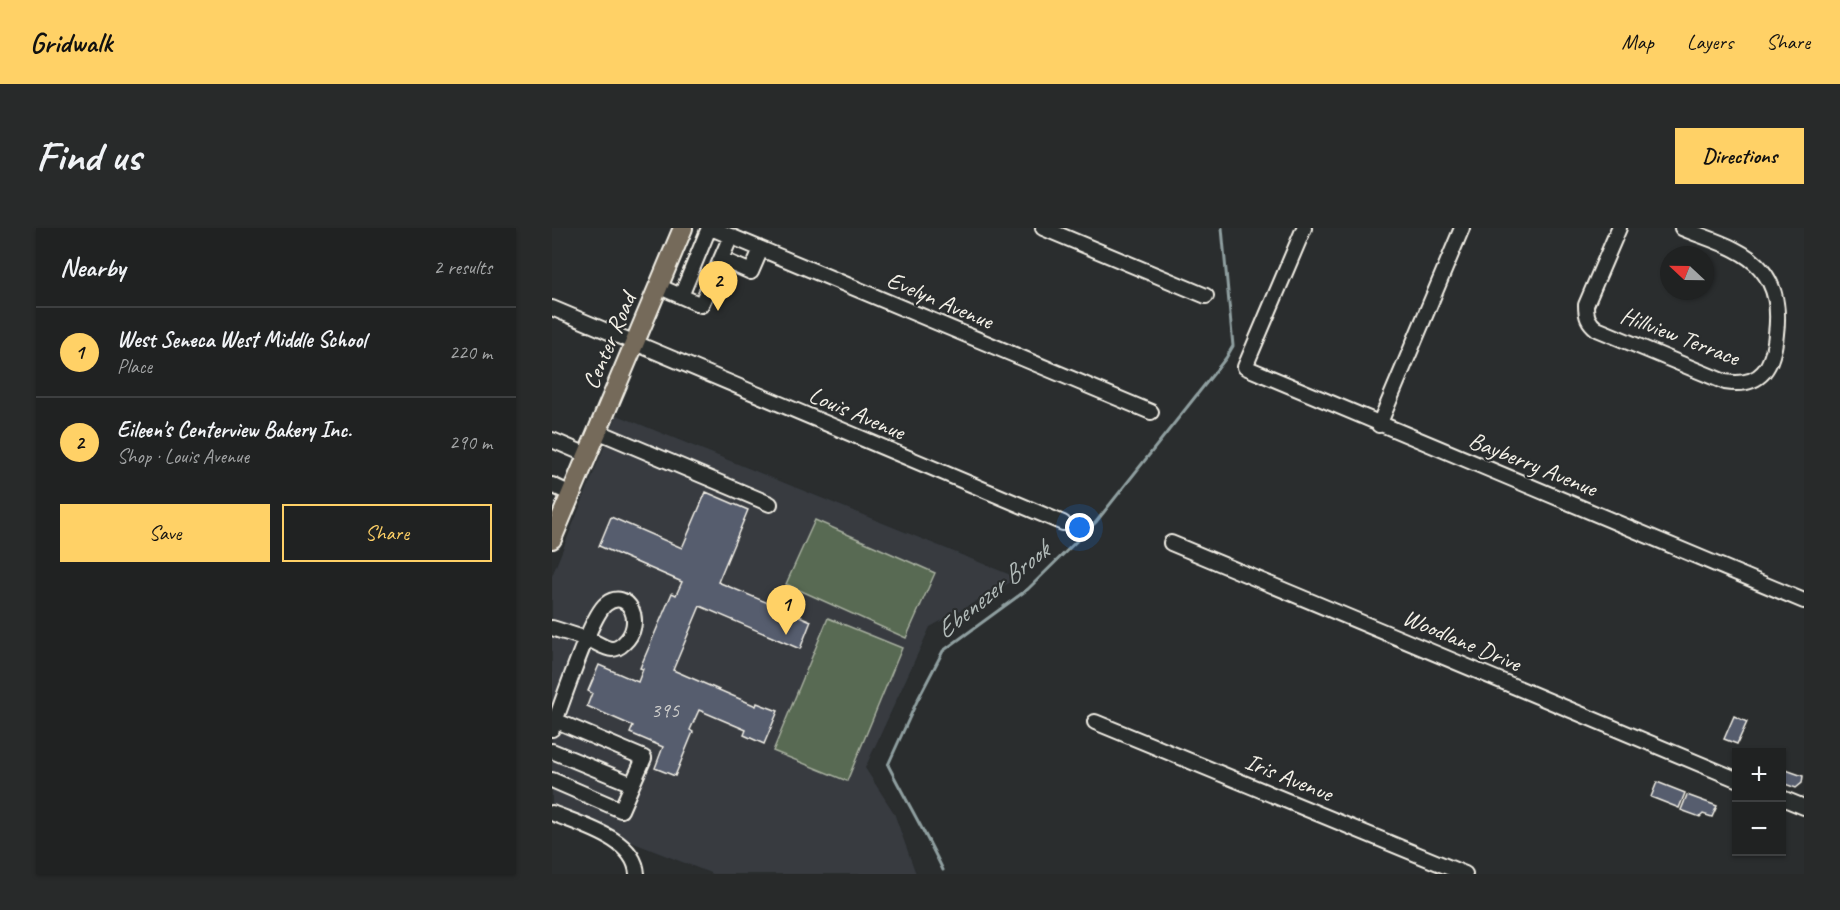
<!DOCTYPE html>
<html lang="en">
<head>
<meta charset="utf-8">
<style>
	body { margin:0; font-family:Caveat,sans-serif; background:#282a2a; color:#f1f3f6 }
	.controls { position:absolute; right:18px; bottom:18px; display:grid; overflow:hidden; border-radius:0px; box-shadow:0 2px 4px #0004 }
	.controls button { width:54px; height:54px; display:grid; place-items:center; padding:0; border:0; border-bottom:2px solid #3d3f40; background:#202222; color:#f1f3f6; font:30px sans-serif }
	.compass { position:absolute; left:1108px; top:18px; width:54px; height:54px; border-radius:50%; background:#202222; box-shadow:0 2px 4px #0004; rotate:292deg }
	.you { position:absolute; left:528px; top:300px; width:21px; height:21px; margin:-15px; border:4px solid #fff; border-radius:50%; background:#1a73e8; box-shadow:0 0 0 9px #1a73e833 }
	.badge { display:grid; place-items:center; width:39px; height:39px; border-radius:50%; background:#ffd166; color:#111; font-size:20px; font-weight:700 }
	.pin { position:absolute; translate:-50% -50px; filter:drop-shadow(0 2px 3px #0008) }
	.pin::after { content:''; position:absolute; top:32px; width:21px; height:18px; background:inherit; clip-path:polygon(0 0,100% 0,50% 100%) }
	.list { margin:0; padding:0; list-style:none }
	h2 { display:flex; justify-content:space-between; align-items:center; height:78px; margin:0; padding:0 24px; font-size:26px }
	h2 small { font-size:20px; font-weight:400; color:#a2a4a5 }
	.list li { display:grid; grid-template-columns:39px 1fr auto; gap:18px; align-items:center; box-sizing:border-box; height:90px; padding:0 24px; border-top:2px solid #3d3f40 }
	.list b { display:block; font-size:22px; white-space:nowrap }
	.list p { margin:0; font-size:20px; white-space:nowrap; color:#a2a4a5 }
	.list em { font-size:20px; font-style:normal; color:#a2a4a5 }
	.actions { display:flex; gap:12px; padding:18px 24px }
	.actions a { flex:1; padding:14px 0; border:2px solid #ffd166; border-radius:0px; text-align:center; font-size:21px; color:#ffd166 }
	.actions .main { background:#ffd166; color:#111 }
	.map { position:relative; flex:none; width:1252px; height:646px; overflow:hidden; border-radius:0px }
	header { display:flex; align-items:center; gap:36px; box-sizing:border-box; height:84px; padding:0 30px; background:#ffd166; color:#111 }
	header strong { font-size:28px }
	nav { display:flex; gap:33px; margin-inline-start:auto; font-size:21px }
	.intro { display:flex; align-items:center; justify-content:space-between; box-sizing:border-box; height:144px; padding:0 36px }
	h1 { margin:0; font-size:42px }
	.button { padding:15px 27px; border-radius:0px; background:#ffd166; color:#111; font-size:21px; font-weight:700 }
	main { display:flex; gap:36px; padding:0 36px }
	aside { flex:1; background:#202222; border-radius:0px; box-shadow:0 2px 4px #0004 }
	.map>svg:first-child { display:block }
</style>
</head>
<body>
<header>
<strong>Gridwalk</strong>
<nav><a>Map</a><a>Layers</a><a>Share</a></nav>
</header>
<div class="intro"><h1>Find us</h1><a class="button">Directions</a></div>
<main>
<aside>
<h2>Nearby<small>2 results</small></h2>
<ul class="list">
<li><span class="badge">1</span><div><b>West Seneca West Middle School</b><p>Place</p></div><em>220 m</em></li>
<li><span class="badge">2</span><div><b>Eileen's Centerview Bakery Inc.</b><p>Shop · Louis Avenue</p></div><em>290 m</em></li>
</ul>
<div class="actions"><a class="main">Save</a><a>Share</a></div>
</aside>
<div class="map">
<svg width="1252" height="646" viewBox="0 0 1252 646">
	<rect width="100%" height="100%" fill="#2a2d2e"/>
	<filter id="ink" filterUnits="userSpaceOnUse"><feTurbulence type="fractalNoise" baseFrequency=".0167" numOctaves="2"/><feDisplacementMap in="SourceGraphic" scale="12" xChannelSelector="R" yChannelSelector="G"/><feConvolveMatrix kernelMatrix="1 2 1 2 8 2 1 2 1" color-interpolation-filters="sRGB"/></filter>
	<g filter="url(#ink)">
		<path fill="#373b41" d="M65 187 466 350 378 399 313 540 342 585 364 646H161L0 583V348Z"/>
		<path fill="#596a53" stroke="#a6ae9e" stroke-width="1.5" d="M263 292 383 345 354 410 234 356Z
			M276 390 350 420 295 553 221 523Z"/>
		<g fill="none" stroke-linecap="round" stroke-linejoin="round">
			<path stroke="#8f9fa0" stroke-width="3" d="M391 642C374 606 354 572 336 537L365 473 391 423 476 361 544 294 674 130 681 118 670 0"/>
		</g>
		<path fill="#565d6e" stroke="#f4f1e8" stroke-width="1.5" d="M154 264 196 282 166 354 259 393 248 421 148 378 121 442 204 478 205 475 226 483 212 516 192 507 194 502 147 482 138 502 141 504 123 548 103 540 111 519 78 505 81 498 35 478 40 465 36 463 47 437 86 454 91 441 88 440 120 365 124 367 130 354 47 318 59 289 130 320Z
			M1182 488 1195 494 1185 516 1172 511Z
			M1231 541 1251 548 1250 555 1244 560 1230 555Z
			M1105 554 1133 565 1127 580 1099 569Z
			M1135 567 1165 578 1160 589 1151 586 1148 589 1129 582Z"/>
		<g fill="none" stroke-linecap="round" stroke-linejoin="round">
			<g stroke="#f4f1e8" stroke-width="18">
				<path id="minor" d="M159 0 599 184
					M491 0 654 68
					M752 0 693 139 1252 373
					M1067 0 1034 77C1034 88 1036 94 1045 101L1173 154C1210 160 1221 138 1224 106 1227 82 1225 59 1208 40 1190 19 1155 11 1130 0
					M169 31 199 44 209 21
					M106 58 149 77 179 8
					M129 68 157 0
					M0 80 511 295
					M827 197 910 0
					M45 203 218 276
					M0 212 35 227
					M0 257 19 266
					M619 315 1184 551
					M0 400C12 404 23 407 35 411 43 413 52 421 60 421 65 421 68 419 72 415 94 395 76 359 54 376 38 388 10 477 0 501
					M0 491 92 530 69 582 0 552
					M543 494 913 646
					M0 523 80 556
					M1230 570 1252 579
					M0 585C28 597 83 610 85 646"/>
			</g>
			<g stroke="#f4f1e8" stroke-width="22">
				<path id="major" d="M0 311 131 0"/>
			</g>
			<use href="#minor" stroke="#2a2d2e" stroke-width="14"/>
			<use href="#major" stroke="#746a5a" stroke-width="18"/>
		</g>
	</g>
	<g text-anchor="middle" stroke-width="4.5" stroke-linejoin="round" paint-order="stroke">
		<g font-size="21" fill="#ccccca">
			<text x="113" y="489">395</text>
		</g>
		<g font-size="24" fill="#f4f1e8" stroke="#2a2d2e">
			<text transform="translate(388 72) rotate(23)" y="8">Evelyn Avenue</text>
			<text transform="translate(1128 108) rotate(21)" y="8">Hillview Terrace</text>
			<text transform="translate(57 113) rotate(-67)" y="8">Center Road</text>
			<text transform="translate(305 185) rotate(23)" y="8">Louis Avenue</text>
			<text transform="translate(981 236) rotate(22)" y="8">Bayberry Avenue</text>
			<text transform="translate(910 412) rotate(23)" y="8">Woodlane Drive</text>
			<text transform="translate(737 549) rotate(22)" y="8">Iris Avenue</text>
		</g>
		<g font-size="26" font-style="italic" fill="#b1bab8" stroke="#2a2d2e">
			<text transform="translate(440 362) rotate(-39)" y="9">Ebenezer Brook</text>
		</g>
	</g>
</svg>
<div class="controls">
<button>+</button>
<button>−</button>
</div>
<svg class="compass" viewBox="-18 -18 36 36"><path d="M0-13l5 13h-10z" fill="#e53935"/><path d="M0 13l5-13h-10z" fill="#a2a4a5"/></svg>
<div class="you"></div>
<div class="pin badge" style="left:234px;top:407px">1</div>
<div class="pin badge" style="left:166px;top:83px">2</div>
</div>
</main>
</body>
</html>
